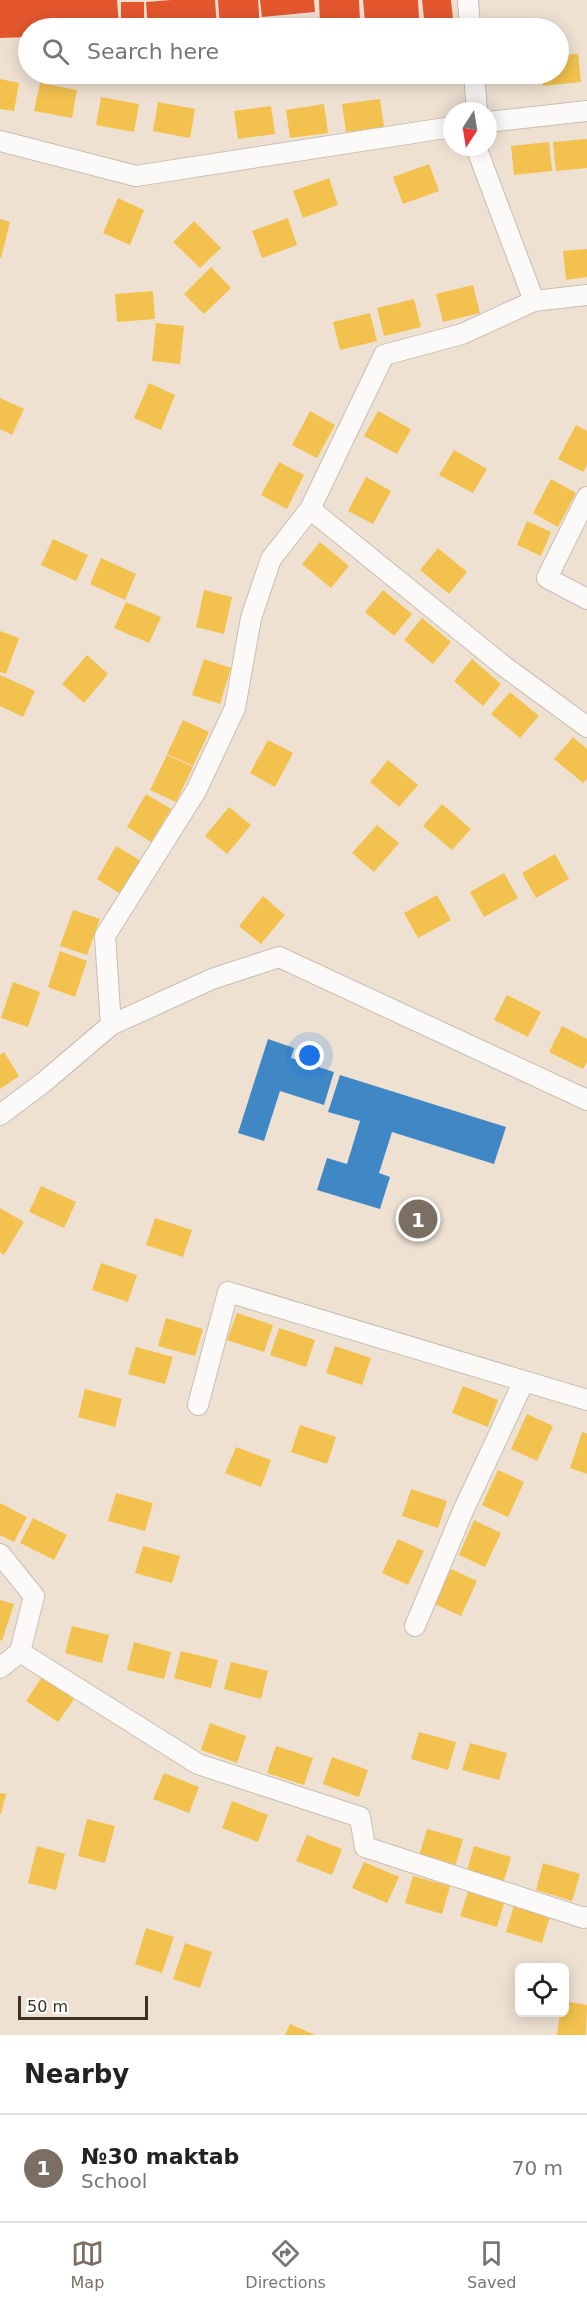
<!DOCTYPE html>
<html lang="en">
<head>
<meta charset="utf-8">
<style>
	body { margin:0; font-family:"DejaVu Sans",sans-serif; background:#f2f2f2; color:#222 }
	.controls { position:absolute; right:18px; bottom:18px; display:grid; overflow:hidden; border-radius:9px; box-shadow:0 3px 15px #0003 }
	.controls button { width:54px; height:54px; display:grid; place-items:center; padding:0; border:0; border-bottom:2px solid #e0e0e0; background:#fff; color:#222; font:30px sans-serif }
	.compass { position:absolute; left:443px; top:102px; width:54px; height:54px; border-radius:50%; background:#fff; box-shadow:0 3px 15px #0003; rotate:192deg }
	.scale { position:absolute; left:18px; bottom:15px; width:130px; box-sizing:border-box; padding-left:6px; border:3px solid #3b3226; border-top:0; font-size:16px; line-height:21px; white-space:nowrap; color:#3b3226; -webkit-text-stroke:4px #fff; paint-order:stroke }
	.you { position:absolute; left:310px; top:1056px; width:21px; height:21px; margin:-15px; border:4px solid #fff; border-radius:50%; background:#1a73e8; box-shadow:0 0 0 9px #1a73e833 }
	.badge { display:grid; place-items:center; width:39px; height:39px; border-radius:50%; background:#7a6f62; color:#fff; font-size:20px; font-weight:700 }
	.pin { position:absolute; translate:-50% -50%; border:3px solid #fff; box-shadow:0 2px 6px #0006 }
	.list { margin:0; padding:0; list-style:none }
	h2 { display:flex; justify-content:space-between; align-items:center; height:78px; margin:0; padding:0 24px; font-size:26px }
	h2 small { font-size:20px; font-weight:400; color:#767676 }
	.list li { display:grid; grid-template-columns:39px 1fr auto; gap:18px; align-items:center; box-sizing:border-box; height:108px; padding:0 24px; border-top:2px solid #e0e0e0 }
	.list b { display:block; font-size:22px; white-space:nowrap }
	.list p { margin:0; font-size:20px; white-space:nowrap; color:#767676 }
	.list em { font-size:20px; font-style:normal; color:#767676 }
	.icon { flex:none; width:33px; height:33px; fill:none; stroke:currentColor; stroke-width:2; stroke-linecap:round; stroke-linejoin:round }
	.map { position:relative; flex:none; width:587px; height:2035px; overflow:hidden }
	.search { position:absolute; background:#fff; box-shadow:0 3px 15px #0003; left:18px; right:18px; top:18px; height:66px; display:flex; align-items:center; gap:15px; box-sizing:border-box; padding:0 21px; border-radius:33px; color:#767676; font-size:22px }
	.sheet { height:186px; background:#fff }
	nav { display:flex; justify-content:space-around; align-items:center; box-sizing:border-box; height:84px; border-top:2px solid #e0e0e0; background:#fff; font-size:16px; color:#767676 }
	nav a { display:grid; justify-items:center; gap:3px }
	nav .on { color:#7a6f62 }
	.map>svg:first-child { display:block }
</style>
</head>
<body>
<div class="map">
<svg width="587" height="2035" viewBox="0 0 587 2035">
	<rect width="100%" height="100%" fill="#eee1d2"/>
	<path fill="#f2c14e" d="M578 54 581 82 543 86 541 74H558V55Z
		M0 79 19 83 14 111 0 109Z
		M40 83 77 90 72 118 34 111Z
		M101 97 139 104 134 132 96 125Z
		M380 99 384 127 346 132 342 104Z
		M158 102 195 109 190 138 153 131Z
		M324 104 328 133 290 138 286 110Z
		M271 106 275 134 238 139 234 111Z
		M587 139V168L556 171 553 142Z
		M549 142 552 171 514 175 511 146Z
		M429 164 439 191 403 204 393 177Z
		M329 178 338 205 303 218 293 191Z
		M118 198 144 210 130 245 103 233Z
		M288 218 297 245 262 258 252 231Z
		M0 219 10 222 1 258H0Z
		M194 221 221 248 200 268 173 242Z
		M587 249V277L566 280 563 251Z
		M211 267 231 288 204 314 184 294Z
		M473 285 480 313 443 322 436 294Z
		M153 291 155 319 117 322 115 294Z
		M414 299 421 327 384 336 377 308Z
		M370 313 377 341 340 350 333 322Z
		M156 323 184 326 180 364 152 361Z
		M149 383 175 395 161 430 134 418Z
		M0 398 24 409 12 435 0 429Z
		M310 411 335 425 317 458 292 445Z
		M378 411 411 429 397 454 364 436Z
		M576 425 587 431V465L583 472 558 459Z
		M454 450 487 469 473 493 439 475Z
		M279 462 304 475 287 509 261 495Z
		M366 477 391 491 373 524 348 511Z
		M551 479 576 493 558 527 533 513Z
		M527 521 551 532 541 556 517 545Z
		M53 539 88 555 76 581 41 565Z
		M320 542 349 566 331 588 302 564Z
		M438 548 467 572 449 594 420 570Z
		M101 558 136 574 125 600 90 584Z
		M204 590 232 597 224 634 196 627Z
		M383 590 412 614 394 636 365 612Z
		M126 602 161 617 149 643 114 628Z
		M422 618 451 642 433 664 404 640Z
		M0 631 19 638 6 674 0 672Z
		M87 655 108 674 84 703 62 684Z
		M204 659 231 668 220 704 192 695Z
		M472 659 501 684 483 706 454 681Z
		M0 675 35 691 23 717 0 706Z
		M510 692 539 716 520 738 491 714Z
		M183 720 209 732 193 766 167 754Z
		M573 737 587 749V779L583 783 554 759Z
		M268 740 293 753 275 787 250 773Z
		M167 755 193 767 176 802 150 790Z
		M388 760 418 785 399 807 370 782Z
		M146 794 171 809 151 842 127 827Z
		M442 804 471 829 452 850 423 826Z
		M229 807 251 825 227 854 205 836Z
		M377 825 399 843 374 872 352 853Z
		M116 846 141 861 121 894 97 879Z
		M555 854 569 879 536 898 522 873Z
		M504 873 518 898 484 917 470 892Z
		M437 895 451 920 418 938 404 913Z
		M263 896 285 915 261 944 239 926Z
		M73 910 100 919 87 955 60 946Z
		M60 951 87 961 75 997 48 987Z
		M13 982 40 992 28 1027 1 1018Z
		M507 995 541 1012 528 1037 494 1020Z
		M562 1026 587 1039V1062L583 1069 549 1052Z
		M4 1052 19 1076 0 1089V1055Z
		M41 1186 76 1202 64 1228 29 1212Z
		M0 1208 24 1222 4 1255 0 1252Z
		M155 1218 192 1230 183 1257 146 1245Z
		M101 1263 137 1275 128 1302 92 1290Z
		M237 1313 273 1325 264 1352 227 1340Z
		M166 1318 203 1329 195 1356 158 1346Z
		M279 1328 315 1340 306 1367 270 1355Z
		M335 1346 371 1358 362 1385 326 1373Z
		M136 1347 173 1357 165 1384 128 1374Z
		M463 1386 498 1400 488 1427 452 1413Z
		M85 1389 122 1399 115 1427 78 1417Z
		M527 1414 553 1426 537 1461 511 1449Z
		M300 1425 336 1437 327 1464 291 1452Z
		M582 1432 587 1434V1474L570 1468Z
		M236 1447 271 1460 261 1487 225 1473Z
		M498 1470 524 1482 508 1517 482 1505Z
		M411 1489 447 1501 438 1528 402 1516Z
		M116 1493 153 1503 145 1531 108 1521Z
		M0 1503 27 1517 14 1542 0 1535Z
		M33 1518 67 1535 54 1560 20 1543Z
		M474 1520 501 1533 485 1567 459 1555Z
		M398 1539 424 1551 408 1585 382 1573Z
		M143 1546 180 1556 172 1583 135 1573Z
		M451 1569 477 1581 461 1616 435 1604Z
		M0 1600 14 1604 2 1641 0 1640Z
		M72 1626 109 1635 102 1663 65 1653Z
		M134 1642 171 1652 164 1679 127 1670Z
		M181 1651 218 1660 211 1688 174 1678Z
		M231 1662 268 1671 261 1699 224 1689Z
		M42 1677 74 1699 58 1722 26 1701Z
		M210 1723 246 1736 237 1763 201 1750Z
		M419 1732 456 1742 448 1770 411 1759Z
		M470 1743 507 1753 499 1780 462 1770Z
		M276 1746 313 1758 304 1785 267 1773Z
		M332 1757 368 1770 359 1797 323 1784Z
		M164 1773 199 1787 189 1813 153 1799Z
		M0 1793 6 1794 1 1814H0Z
		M232 1801 268 1815 258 1842 222 1828Z
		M87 1819 115 1826 105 1863 78 1856Z
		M427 1829 463 1839 455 1867 419 1856Z
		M307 1835 342 1849 332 1875 296 1861Z
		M37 1846 65 1854 56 1890 28 1883Z
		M474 1846 511 1857 503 1884 466 1874Z
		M364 1862 399 1877 387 1903 352 1888Z
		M543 1863 580 1874 572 1901 536 1890Z
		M413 1876 450 1886 442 1914 405 1903Z
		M469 1889 505 1900 497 1927 460 1916Z
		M514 1905 550 1916 542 1943 506 1932Z
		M146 1928 174 1937 162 1973 135 1964Z
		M185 1943 212 1952 200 1988 173 1979Z
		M564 2001 587 2005 586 2035H557L560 2012H564Z
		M290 2024 315 2035H285Z"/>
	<path fill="#e4572e" d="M0 0H117L119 28H28V37L0 38Z
		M171 0H215L217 28H148L146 2Z
		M218 0H258L260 28H220Z
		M260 0H314L315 12 262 17Z
		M319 0H359L360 21 320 24Z
		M363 0H418L419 18 365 22Z
		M422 0H451L454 28H425Z
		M121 2H144V28H121Z"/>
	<path fill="#3f88c5" d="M268 1039 294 1048 291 1058 334 1072 324 1105 280 1091 264 1141 238 1133Z
		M340 1075 506 1127 494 1164 392 1132 379 1173 390 1177 380 1209 317 1190 327 1158 347 1164 360 1121 328 1112Z"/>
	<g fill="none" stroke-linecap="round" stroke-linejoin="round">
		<g stroke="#c8beb2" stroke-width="22">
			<path id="street" d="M468 0 470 28
				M474 74 477 111
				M488 122 587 111
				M0 141 136 176 452 127
				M476 147 534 301
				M587 497 547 578 587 599
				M310 509 505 667 587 727
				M111 1025 105 936 196 791 235 708 251 618 271 559 310 509 384 355 462 334 534 301 587 295
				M0 1115 44 1082 111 1025 212 979 279 957 587 1100
				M198 1405 228 1292 587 1400
				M0 1554 34 1596 20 1652 0 1668
				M415 1626 463 1511 524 1381
				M20 1652 198 1764 360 1817 365 1847 584 1918 587 1917"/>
		</g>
		<use href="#street" stroke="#fcfaf8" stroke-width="20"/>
	</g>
</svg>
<div class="controls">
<button><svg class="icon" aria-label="locate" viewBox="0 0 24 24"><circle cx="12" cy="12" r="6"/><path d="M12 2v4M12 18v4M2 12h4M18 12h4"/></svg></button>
</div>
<svg class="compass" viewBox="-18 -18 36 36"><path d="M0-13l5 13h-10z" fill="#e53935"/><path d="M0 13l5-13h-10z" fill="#767676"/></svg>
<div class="scale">50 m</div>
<div class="you"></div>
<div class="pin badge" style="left:418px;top:1219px">1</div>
<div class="search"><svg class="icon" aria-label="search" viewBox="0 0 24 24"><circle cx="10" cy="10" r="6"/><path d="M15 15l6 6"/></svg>Search here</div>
</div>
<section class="sheet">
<h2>Nearby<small></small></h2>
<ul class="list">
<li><span class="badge">1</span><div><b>№30 maktab</b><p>School</p></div><em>70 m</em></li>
</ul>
</section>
<nav>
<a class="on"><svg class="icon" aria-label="map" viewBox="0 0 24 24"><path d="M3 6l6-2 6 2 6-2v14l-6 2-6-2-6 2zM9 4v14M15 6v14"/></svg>Map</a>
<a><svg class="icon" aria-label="directions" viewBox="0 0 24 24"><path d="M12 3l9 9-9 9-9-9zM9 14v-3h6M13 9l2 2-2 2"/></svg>Directions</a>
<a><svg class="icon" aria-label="saved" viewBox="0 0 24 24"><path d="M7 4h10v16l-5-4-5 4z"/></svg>Saved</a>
</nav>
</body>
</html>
